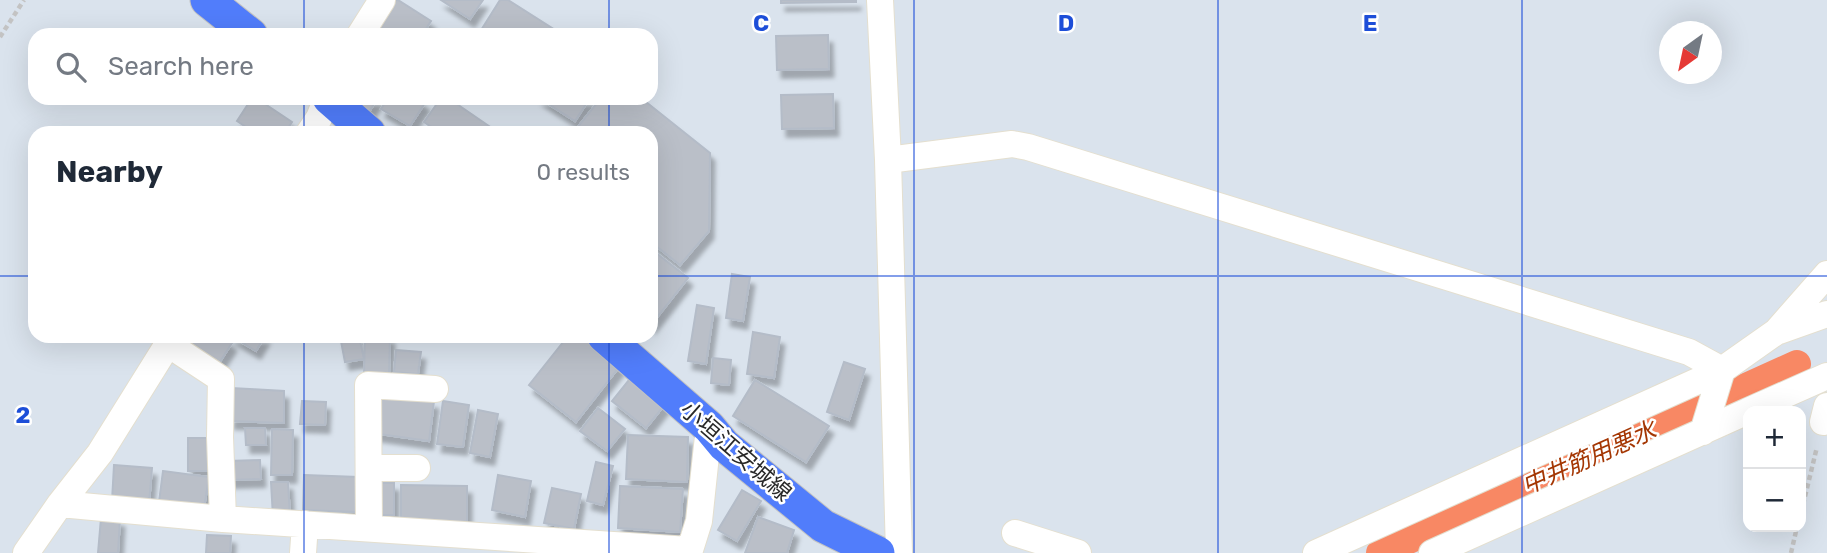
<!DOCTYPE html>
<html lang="en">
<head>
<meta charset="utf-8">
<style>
	body { margin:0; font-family:Rubik,"Noto Sans JP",sans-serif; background:#f2f2f3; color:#1f2937 }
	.controls { position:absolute; right:21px; bottom:21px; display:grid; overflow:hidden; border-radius:14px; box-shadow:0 7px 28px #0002 }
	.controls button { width:63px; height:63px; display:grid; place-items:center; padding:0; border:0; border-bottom:2px solid #e0e1e3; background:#fff; color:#1f2937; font:35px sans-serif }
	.compass { position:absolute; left:1659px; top:21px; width:63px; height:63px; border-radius:50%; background:#fff; box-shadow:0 7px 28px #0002; rotate:213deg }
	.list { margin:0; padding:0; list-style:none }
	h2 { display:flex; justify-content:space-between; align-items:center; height:91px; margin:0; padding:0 28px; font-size:30px }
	h2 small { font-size:23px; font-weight:400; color:#747a83 }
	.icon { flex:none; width:38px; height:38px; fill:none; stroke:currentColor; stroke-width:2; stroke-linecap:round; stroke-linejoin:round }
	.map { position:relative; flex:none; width:1827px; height:553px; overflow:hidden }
	.search { position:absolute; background:#fff; box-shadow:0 7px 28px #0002; left:28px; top:28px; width:630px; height:77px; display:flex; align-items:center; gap:18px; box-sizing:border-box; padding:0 24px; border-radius:21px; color:#747a83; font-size:26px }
	.panel { position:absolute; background:#fff; box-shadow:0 7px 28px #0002; left:28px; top:126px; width:630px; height:217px; border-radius:21px }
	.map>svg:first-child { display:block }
</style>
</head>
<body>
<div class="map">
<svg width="1827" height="553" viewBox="0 0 1827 553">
	<defs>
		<filter id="shadow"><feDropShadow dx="4.5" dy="8" stdDeviation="2" flood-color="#0004"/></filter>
	</defs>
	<rect width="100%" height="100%" fill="#dae3ed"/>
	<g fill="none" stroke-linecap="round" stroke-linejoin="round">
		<path stroke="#f88864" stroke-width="28" d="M1380 553 1797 364"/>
	</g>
	<path fill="#babfc8" stroke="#b4bcc8" stroke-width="2" filter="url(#shadow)" d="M394 0H398L431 21 422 35H371Z
		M441 0H483L470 19Z
		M500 0H508L563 35H478Z
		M781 0H856V2L781 3Z
		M828 35 829 69 777 70 776 36Z
		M833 94 834 128 782 129 781 95Z
		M252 98H256L292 122 285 133H255L237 121Z
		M349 98H378L369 112Z
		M388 98H418L425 103 410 126 381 109Z
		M441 98H448L499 133H440L424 122Z
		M539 98H590L575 121Z
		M601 98H641L710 153 709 231 680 265 651 242V133H573Z
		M651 249 688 278 651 325Z
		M732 274 750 277 743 321 726 318Z
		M697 305 714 308 706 364 688 361Z
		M753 332 780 337 774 378 747 374Z
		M195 336H222L232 343 219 363 190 344Z
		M231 336H265L256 351Z
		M340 336H359L364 359 345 362Z
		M365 336H390L389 375 364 374Z
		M568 336H582L620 366 576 422 529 385Z
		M396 350 421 352 418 374 394 372Z
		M713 358 731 360 729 385 711 383Z
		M844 362 865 369 849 420 827 412Z
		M633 375 667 402 646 428 612 401Z
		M755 380 829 426 806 462 733 416Z
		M231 388 284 391V423L230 421Z
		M377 393 434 401 429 441 372 433Z
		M302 401 326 402 325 425 300 424Z
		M443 401 469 405 463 447 437 444Z
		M598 408 625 429 607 451 580 431Z
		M478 410 498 414 490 457 470 453Z
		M245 428H265L266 445H246Z
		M272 429 293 430 292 475H271Z
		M628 435 688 437 687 482 626 479Z
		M188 438H209V471H188Z
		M260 460 261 479 228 480V461Z
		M596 462 613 466 603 505 587 501Z
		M114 465 152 468 149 504 112 501Z
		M163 471 209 477 204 508 159 502Z
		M304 475 358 477 357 512 303 510Z
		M498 475 531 481 525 517 492 510Z
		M271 482H288L290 516 273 517Z
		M373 483H394V515H373Z
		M401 485 467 486V522L401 521Z
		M620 486 683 489 680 532 618 528Z
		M552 488 581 494 574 529 544 523Z
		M742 490 761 501 737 541 718 530Z
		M758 517 794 530 787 553H745Z
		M101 518 120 519 118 553H98Z
		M207 535 231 536 230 553H206Z"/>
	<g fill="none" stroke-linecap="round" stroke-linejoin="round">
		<g stroke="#e4dfcf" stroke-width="28">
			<path id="minor" d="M880 0 888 160 899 553
				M360 35 382 0
				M309 133 319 118 327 98
				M888 160 1012 144 1028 147 1689 352 1722 370
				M1779 331 1827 314
				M168 344 221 379 220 437 223 519
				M1748 411 1827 376
				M1823 422 1827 406
				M1703 432 1722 370
				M369 468H417
				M60 504 223 519 689 550
				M369 528 368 385 435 389
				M1015 533 1078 553
				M26 553 60 504 100 453 173 336
				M303 553 305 524
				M689 553 699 521 709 427
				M1316 553 1722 370 1776 332 1827 274
				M1432 553 1748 411"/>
		</g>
		<g stroke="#c3c3c3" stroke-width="35">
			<path id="major" d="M207 0 251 35
				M329 98 369 133
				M604 336 709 427 724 445 823 526 878 553"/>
		</g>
		<path stroke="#c3c3c3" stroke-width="4.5" stroke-dasharray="5 3.5" stroke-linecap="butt" d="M0 37 24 0
			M1801 513 1817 447
			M1791 553 1797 527"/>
		<use href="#minor" stroke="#fff" stroke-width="26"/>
		<use href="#major" stroke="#517dfb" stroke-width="33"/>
	</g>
	<path fill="none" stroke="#1d4ed8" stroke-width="2" stroke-opacity="0.55" d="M304 0V35M609 0V35M914 0V553M1218 0V553M1522 0V553M304 98V133M609 98V133M0 276H35M651 276H1827M304 336V553M609 336V553"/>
	<g text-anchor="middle" stroke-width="5" stroke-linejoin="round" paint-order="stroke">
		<g font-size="23" fill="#292929" stroke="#fff">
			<text transform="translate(736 451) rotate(41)" y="8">小垣江安城線</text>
		</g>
		<g font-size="24" font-style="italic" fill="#a43603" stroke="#fff">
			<text transform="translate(1589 458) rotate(-24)" y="8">中井筋用悪水</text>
		</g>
	</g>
	<g font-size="23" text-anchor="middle" font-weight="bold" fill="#1d4ed8" stroke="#fff" stroke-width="5" stroke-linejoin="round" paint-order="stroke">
		<text x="761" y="31">C</text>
		<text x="1066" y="31">D</text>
		<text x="1370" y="31">E</text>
		<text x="23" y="423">2</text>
	</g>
</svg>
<div class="controls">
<button>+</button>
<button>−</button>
</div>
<svg class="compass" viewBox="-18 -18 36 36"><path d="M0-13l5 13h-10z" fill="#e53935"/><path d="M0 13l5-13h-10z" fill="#747a83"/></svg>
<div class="search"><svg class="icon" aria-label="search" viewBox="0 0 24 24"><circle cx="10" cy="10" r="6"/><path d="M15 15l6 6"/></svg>Search here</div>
<section class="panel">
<h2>Nearby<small>0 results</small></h2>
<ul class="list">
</ul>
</section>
</div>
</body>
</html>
